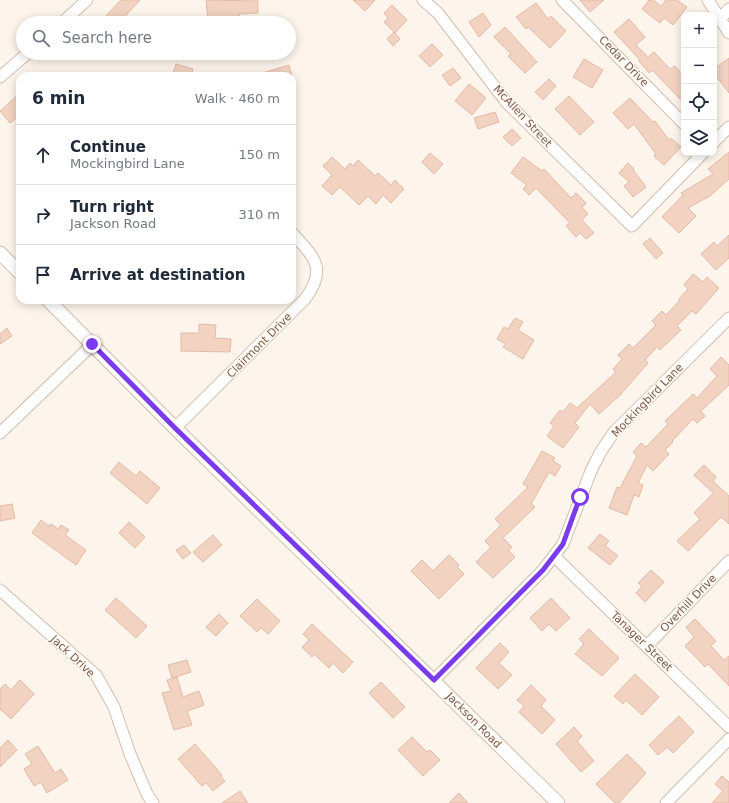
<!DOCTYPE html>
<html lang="en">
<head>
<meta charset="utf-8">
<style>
	body { margin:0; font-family:"DejaVu Sans",sans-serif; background:#f2f2f3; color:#1f2937 }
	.controls { position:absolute; right:12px; top:12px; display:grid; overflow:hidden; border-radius:8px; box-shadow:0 2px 10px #0003 }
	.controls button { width:36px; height:36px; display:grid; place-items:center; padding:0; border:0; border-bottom:1px solid #e0e1e3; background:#fff; color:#1f2937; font:20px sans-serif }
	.stop { position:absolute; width:12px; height:12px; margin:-9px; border:3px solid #7c3aed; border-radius:50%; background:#fff }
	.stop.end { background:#7c3aed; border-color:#fff; box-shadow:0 1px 4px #0008 }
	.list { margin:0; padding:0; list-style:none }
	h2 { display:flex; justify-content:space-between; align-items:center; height:52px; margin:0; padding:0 16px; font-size:17px }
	h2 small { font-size:13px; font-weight:400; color:#747a83 }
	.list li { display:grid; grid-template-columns:26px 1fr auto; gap:12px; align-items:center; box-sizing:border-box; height:60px; padding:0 16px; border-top:1px solid #e0e1e3 }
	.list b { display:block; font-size:15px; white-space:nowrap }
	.list p { margin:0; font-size:13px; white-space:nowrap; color:#747a83 }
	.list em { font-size:13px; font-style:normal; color:#747a83 }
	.icon { flex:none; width:22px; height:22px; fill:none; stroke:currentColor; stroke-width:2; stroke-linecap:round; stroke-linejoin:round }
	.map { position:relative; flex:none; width:729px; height:803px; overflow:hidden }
	.search { position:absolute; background:#fff; box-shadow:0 2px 10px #0003; left:16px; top:16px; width:280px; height:44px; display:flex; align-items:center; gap:10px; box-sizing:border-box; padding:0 14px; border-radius:22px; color:#747a83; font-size:15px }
	.panel { position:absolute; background:#fff; box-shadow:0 2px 10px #0003; left:16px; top:72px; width:280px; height:232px; border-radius:12px }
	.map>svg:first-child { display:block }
</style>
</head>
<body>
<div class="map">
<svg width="729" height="803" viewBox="0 0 729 803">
	<rect width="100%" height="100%" fill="#fdf5eb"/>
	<path fill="#f2d3c2" stroke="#e5b9a3" d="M121 0H140L119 23H107L103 19Z
		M206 0 258 1V13L239 14 240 21 208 23Z
		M353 0H375L365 11Z
		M580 0H604L590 12Z
		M649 0H653L661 6 666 0H677L687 7 673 25 664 18 660 23 642 9Z
		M536 3 548 19 551 16 566 31 550 48 528 27 526 29 516 17Z
		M392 5 407 20 395 33 384 22 388 18 384 13Z
		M483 13 491 25 479 37 469 22Z
		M629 19 645 37 636 45 648 57 654 52 670 69 675 66 684 76V103L652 70 649 73 639 61 640 60 614 32Z
		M505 27 537 62 525 73 508 56 511 54 494 37Z
		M394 32 400 39 393 46 387 39Z
		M432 44 443 55 430 67 419 56Z
		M729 58V93L714 73V69Z
		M584 59 603 70 592 88 573 77Z
		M176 64 193 69 191 76H172Z
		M289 65 292 76H260L259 74Z
		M453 68 461 78 450 86 442 75Z
		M549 79 556 86 543 100 535 92Z
		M469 84 486 98 472 115 455 101Z
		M20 93V115L10 123 0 111Z
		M569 96 594 122 580 135 555 109Z
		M630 98 653 122 655 121 669 140 671 138 681 147 664 165 654 156 656 154 634 124 628 129 613 113Z
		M495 112 499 122 478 129 474 118Z
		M512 129 521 138 512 146 503 137Z
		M729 152V179L710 196 688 208 696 216 679 233 662 217 683 195 681 193 713 174 708 169Z
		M430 153 443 164 434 174 422 162Z
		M332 157 345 169 350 163 353 166 358 160 375 176 378 173 391 185 395 180 404 189 391 203 383 195 376 204 368 196 359 205 340 187 332 195 322 186 332 175 323 166Z
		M523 157 542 171 544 169 571 198 576 193 586 203 582 207 588 214 582 220 594 233 586 239 580 233 576 237 566 226 570 223 536 188 529 195 523 189 527 185 511 173Z
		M628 163 634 169 633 170 646 187 633 197 624 186 629 182 619 173Z
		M729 235V258L716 270 701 254 714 242 717 246Z
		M650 238 663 253 656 259 643 244Z
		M693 274 703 282 707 277 719 288 696 314 692 311 677 326 681 330 660 350 657 347 645 360 648 363 621 394 599 414 590 404 575 423 579 427 563 448 547 436 554 426 550 423 560 410 563 412 570 403 577 408 616 372 613 369 622 359 618 355 629 344 633 348 656 325 652 321 662 311 666 315 680 300 679 299 688 289 684 285Z
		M515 318 523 322 518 330 534 340 523 359 503 347 506 344 497 339 504 327 508 329Z
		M199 324 216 325 215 338 231 339 230 352 181 351V333H199Z
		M7 328 12 336 0 344V334Z
		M721 357 729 365V385L701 411 705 416 697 423 693 419 672 441 673 442 665 450 669 454 653 471 647 465 638 483 643 485 639 497 634 495 627 515 609 508 617 487 620 488 637 456 633 452 641 443 646 447 668 424 665 421 693 394 697 398 717 376 710 369Z
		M542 451 555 458 553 461 561 466 555 476 549 472 531 504 535 507 503 538 512 547 508 550 515 557 493 578 476 562 491 547 485 541 501 525 495 519 528 487 523 484Z
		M119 462 136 476 140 471 160 488 147 504 110 473Z
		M704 465 716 477 713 481 729 496V524L721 517 688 551 677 541 700 519 694 513 713 493 694 475Z
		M12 504 15 518 0 521V506Z
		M41 520 49 526 51 524 58 529 61 525 69 530 65 535 86 550 76 565 32 533Z
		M129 522 145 537 135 548 119 533Z
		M600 534 609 541 605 546 618 556 610 565 588 548Z
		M213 535 222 545 203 562 193 552Z
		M184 545 191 553 183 559 176 550Z
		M449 555 459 565 457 567 464 574 439 599 411 571 422 560 433 571Z
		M651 570 664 582 645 602 636 593 642 586 638 583Z
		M116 598 147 626 136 638 105 610Z
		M551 598 570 618 556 631 549 624 542 631 530 618Z
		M257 599 280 621 268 634 261 628 257 632 240 616Z
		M219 614 228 623 216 636 206 627Z
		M695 619 716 641 711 646 724 660 729 656V686L708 664 705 667 685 646 694 637 686 627Z
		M312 624 353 662 343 673 333 663 329 668 314 654 312 657 302 647 309 640 303 634Z
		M589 629 619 658 602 676 575 654 584 644 579 639Z
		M500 643 509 652 499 663 512 675 498 689 476 668Z
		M187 660 191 672 172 678 168 665Z
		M635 674 659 697 642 715 626 700 623 704 614 696Z
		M177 677 183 697 199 691 204 705 187 711 192 725 174 730 162 693 171 691 167 680Z
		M20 680 34 694 11 719 0 709V689L5 684 11 690Z
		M381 682 405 707 393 718 369 693Z
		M531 685 546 700 541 706 555 720 542 734 519 712 524 706 517 700Z
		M679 716 694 732 673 753 667 747 658 755 649 745Z
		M574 727 582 736 577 741 594 761 581 772 556 744Z
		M412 737 427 752 430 750 440 760 423 776 398 750Z
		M8 740 17 750 0 767V748Z
		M195 744 222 775 220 776 225 781 213 791 206 783 202 786 178 759Z
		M38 746 55 773 61 769 68 780 47 793 41 782 34 786 24 769 32 764 25 754Z
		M627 754 646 773 619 803H615L596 784Z
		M722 776 729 782V803H712L723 791 715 784Z
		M240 791 248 803H222Z
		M459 793 468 803H449Z"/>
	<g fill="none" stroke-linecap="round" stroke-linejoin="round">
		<g stroke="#d0bdaf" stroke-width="13">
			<path id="minor" d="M423 0 438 13 507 103 632 226 703 153
				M562 0 684 124
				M708 0 729 33
				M720 19 729 9
				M62 23 87 0
				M0 77 28 53
				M714 142 729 127
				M175 428 305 299C328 268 314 257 292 233
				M0 433 93 344
				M554 556 729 727
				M0 590 96 675 114 707 130 754 147 794 153 803
				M647 646 729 561
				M434 680 543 570 563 544 591 471 600 453 614 432 729 318
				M666 803 729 739"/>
		</g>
		<g stroke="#d0bdaf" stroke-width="15">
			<path id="tertiary" d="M0 253 20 273
				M48 300 175 428 558 803"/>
		</g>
		<use href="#minor" stroke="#fff" stroke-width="11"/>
		<use href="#tertiary" stroke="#fff" stroke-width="13"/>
	</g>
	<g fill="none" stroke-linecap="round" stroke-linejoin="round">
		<path stroke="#7c3aed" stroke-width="5" d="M92 344 175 428 434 680 543 570 563 544 580 497"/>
	</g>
	<g text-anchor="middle" stroke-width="3" stroke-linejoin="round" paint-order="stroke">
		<g font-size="11" fill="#795b4d" stroke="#fff9f2">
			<text transform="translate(624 61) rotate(46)" y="4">Cedar Drive</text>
			<text transform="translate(523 116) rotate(47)" y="4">McAllen Street</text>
			<text transform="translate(259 345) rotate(-45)" y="4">Clairmont Drive</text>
			<text transform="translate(647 400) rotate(-46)" y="4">Mockingbird Lane</text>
			<text transform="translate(688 603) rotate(-46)" y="4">Overhill Drive</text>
			<text transform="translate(642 641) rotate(44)" y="4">Tanager Street</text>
			<text transform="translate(73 656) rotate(43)" y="4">Jack Drive</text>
			<text transform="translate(474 720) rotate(45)" y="4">Jackson Road</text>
		</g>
	</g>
</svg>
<div class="controls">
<button>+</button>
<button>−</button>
<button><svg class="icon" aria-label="locate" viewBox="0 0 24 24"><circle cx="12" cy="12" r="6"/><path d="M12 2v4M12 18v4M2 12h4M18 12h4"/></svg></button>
<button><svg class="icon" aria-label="layers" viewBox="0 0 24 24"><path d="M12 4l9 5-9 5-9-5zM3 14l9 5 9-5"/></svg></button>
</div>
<div class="stop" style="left:580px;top:497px"></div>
<div class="stop end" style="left:92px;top:344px"></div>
<div class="search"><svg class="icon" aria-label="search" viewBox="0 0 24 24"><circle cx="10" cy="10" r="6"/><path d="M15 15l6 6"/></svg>Search here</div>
<section class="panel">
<h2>6 min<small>Walk · 460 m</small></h2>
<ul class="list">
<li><svg class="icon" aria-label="ahead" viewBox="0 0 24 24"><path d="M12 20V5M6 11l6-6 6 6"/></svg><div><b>Continue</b><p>Mockingbird Lane</p></div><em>150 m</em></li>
<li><svg class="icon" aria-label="right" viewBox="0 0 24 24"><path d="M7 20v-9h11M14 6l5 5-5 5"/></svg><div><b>Turn right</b><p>Jackson Road</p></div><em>310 m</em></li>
<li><svg class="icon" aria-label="arrive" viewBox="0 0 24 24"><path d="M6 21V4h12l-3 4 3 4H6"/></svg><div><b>Arrive at destination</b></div></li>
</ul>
</section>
</div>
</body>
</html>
